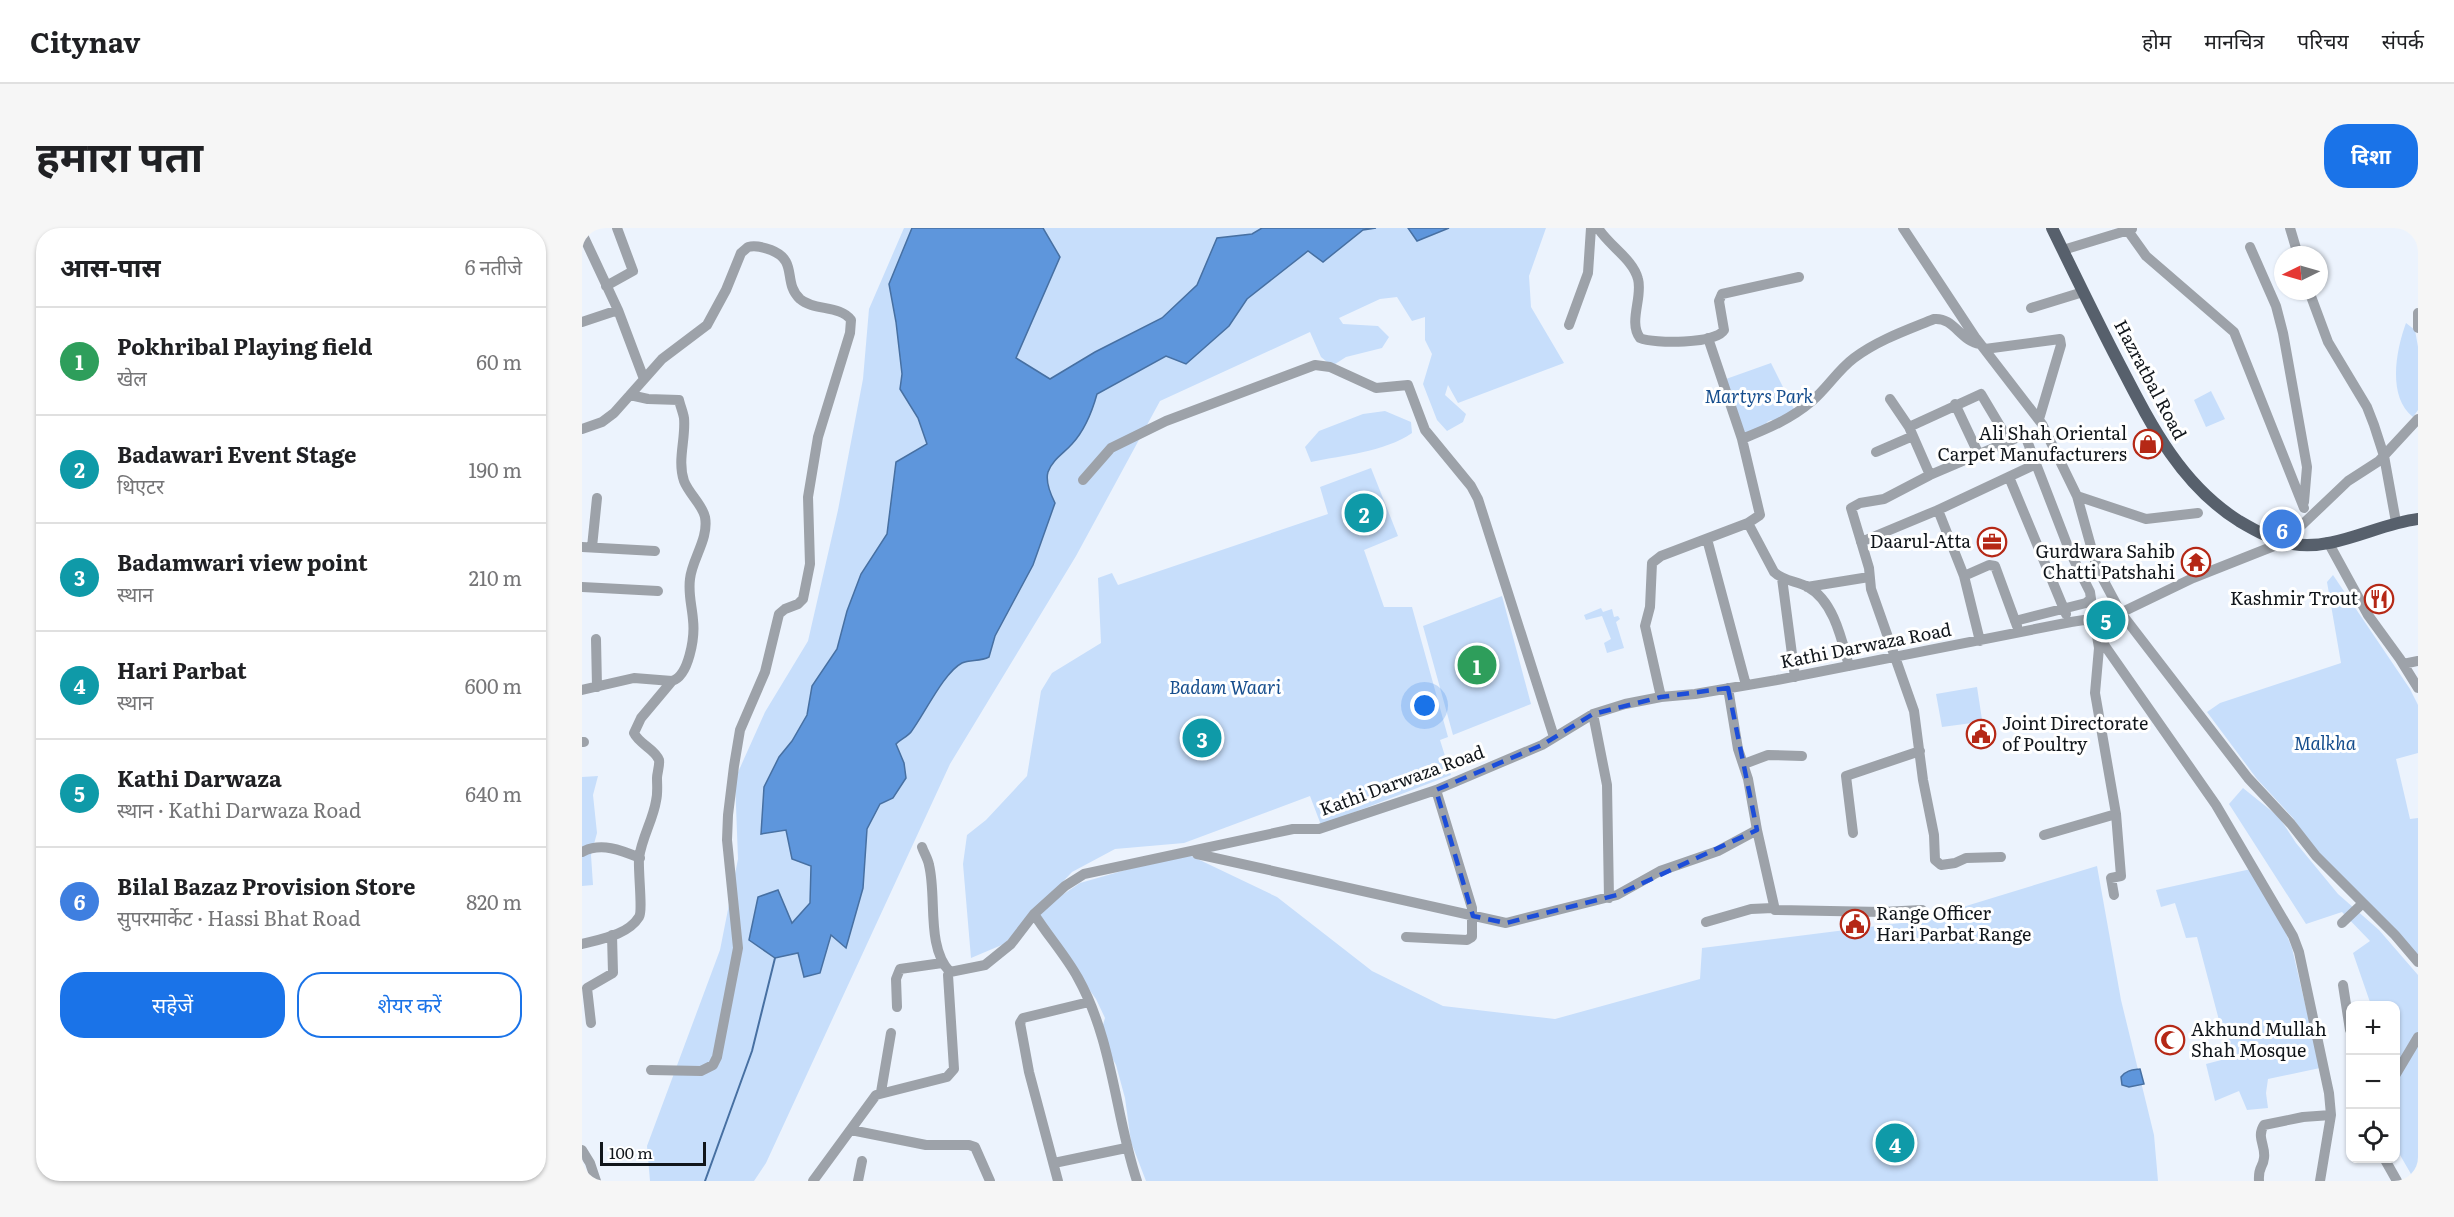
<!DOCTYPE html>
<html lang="hi">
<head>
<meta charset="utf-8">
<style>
	body { margin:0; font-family:Literata,"Noto Sans Devanagari",serif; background:#f6f6f6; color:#202124 }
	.controls { position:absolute; right:18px; bottom:18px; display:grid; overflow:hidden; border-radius:12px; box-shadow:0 2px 4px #0004 }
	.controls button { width:54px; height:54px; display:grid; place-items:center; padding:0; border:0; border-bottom:2px solid #e0e0e0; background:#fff; color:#202124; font:30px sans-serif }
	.compass { position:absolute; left:1692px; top:18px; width:54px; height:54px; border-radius:50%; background:#fff; box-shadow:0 2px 4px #0004; rotate:265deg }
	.scale { position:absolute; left:18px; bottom:15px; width:106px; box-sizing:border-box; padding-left:6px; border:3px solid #11161b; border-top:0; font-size:16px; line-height:21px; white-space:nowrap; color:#11161b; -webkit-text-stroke:4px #fff; paint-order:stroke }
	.you { position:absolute; left:843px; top:478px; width:21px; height:21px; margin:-15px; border:4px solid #fff; border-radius:50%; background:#1a73e8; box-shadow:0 0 0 9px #1a73e833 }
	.badge { display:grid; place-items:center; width:39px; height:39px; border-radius:50%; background:#1a73e8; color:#fff; font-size:20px; font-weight:700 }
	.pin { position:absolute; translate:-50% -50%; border:3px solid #fff; box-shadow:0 2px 6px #0006 }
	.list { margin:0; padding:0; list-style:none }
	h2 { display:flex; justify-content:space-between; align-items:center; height:78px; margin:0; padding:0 24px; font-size:26px }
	h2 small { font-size:20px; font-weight:400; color:#757577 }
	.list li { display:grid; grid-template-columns:39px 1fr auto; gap:18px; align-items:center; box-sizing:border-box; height:108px; padding:0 24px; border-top:2px solid #e0e0e0 }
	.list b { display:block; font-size:22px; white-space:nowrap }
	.list p { margin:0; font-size:20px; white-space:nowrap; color:#757577 }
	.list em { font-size:20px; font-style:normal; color:#757577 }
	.actions { display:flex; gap:12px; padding:18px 24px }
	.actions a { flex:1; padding:14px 0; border:2px solid #1a73e8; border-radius:24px; text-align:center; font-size:21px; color:#1a73e8 }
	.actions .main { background:#1a73e8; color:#fff }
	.icon { flex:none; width:33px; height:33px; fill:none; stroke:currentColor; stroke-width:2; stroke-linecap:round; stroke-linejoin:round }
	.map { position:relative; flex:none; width:1836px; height:953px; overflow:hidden; border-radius:24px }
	header { display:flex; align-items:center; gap:36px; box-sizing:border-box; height:84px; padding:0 30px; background:#fff; border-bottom:2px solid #e0e0e0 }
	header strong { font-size:28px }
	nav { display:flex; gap:33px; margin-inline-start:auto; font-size:21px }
	.intro { display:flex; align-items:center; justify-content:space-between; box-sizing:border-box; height:144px; padding:0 36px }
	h1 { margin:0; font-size:42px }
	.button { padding:15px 27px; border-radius:24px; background:#1a73e8; color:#fff; font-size:21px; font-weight:700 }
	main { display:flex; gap:36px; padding:0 36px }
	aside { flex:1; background:#fff; border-radius:24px; box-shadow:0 2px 4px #0004 }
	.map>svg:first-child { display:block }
</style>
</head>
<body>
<header>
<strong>Citynav</strong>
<nav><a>होम</a><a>मानचित्र</a><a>परिचय</a><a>संपर्क</a></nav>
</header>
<div class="intro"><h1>हमारा पता</h1><a class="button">दिशा</a></div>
<main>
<aside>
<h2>आस-पास<small>6 नतीजे</small></h2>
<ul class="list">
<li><span class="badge" style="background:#2e9e5b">1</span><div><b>Pokhribal Playing field</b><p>खेल</p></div><em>60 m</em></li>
<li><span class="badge" style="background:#0f9aa8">2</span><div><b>Badawari Event Stage</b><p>थिएटर</p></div><em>190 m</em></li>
<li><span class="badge" style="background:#0f9aa8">3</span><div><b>Badamwari view point</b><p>स्थान</p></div><em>210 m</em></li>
<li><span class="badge" style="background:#0f9aa8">4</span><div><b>Hari Parbat</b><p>स्थान</p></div><em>600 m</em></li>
<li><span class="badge" style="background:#0f9aa8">5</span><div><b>Kathi Darwaza</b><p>स्थान · Kathi Darwaza Road</p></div><em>640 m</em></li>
<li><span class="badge" style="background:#3f7fe0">6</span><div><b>Bilal Bazaz Provision Store</b><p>सुपरमार्केट · Hassi Bhat Road</p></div><em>820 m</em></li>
</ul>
<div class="actions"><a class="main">सहेजें</a><a>शेयर करें</a></div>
</aside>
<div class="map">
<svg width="1836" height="953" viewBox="0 0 1836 953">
	<rect width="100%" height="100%" fill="#ecf3fd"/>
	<path fill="#c7defb" d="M322 0H964L947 48 949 79 982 135 876 175 866 157 863 167 884 186 881 194 865 203 855 192 841 156 850 126 843 112V89L830 93 815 69 798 71 757 90 761 96 796 98 807 109 800 120 764 129 750 138 739 129 728 104 578 173 494 328 368 536 184 935 172 953H68L65 918 138 722 156 631 153 551 183 484 226 413 256 282 281 151 287 81Z
		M1824 95 1833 102 1836 119V182L1831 189C1805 169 1814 122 1824 95Z
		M1189 135 1212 181 1195 194 1189 192 1185 194 1183 199 1162 206 1144 151Z
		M1629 163 1643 191 1624 199 1612 172Z
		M803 183 829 194 830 205C802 224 762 227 729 234L723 219 737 203 781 186Z
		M789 240 816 308 782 322 802 379H830L866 509 858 512 869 547 739 597 728 568 602 615 533 621 490 644 422 716 389 730 381 636 385 607 404 592 445 548 459 463 470 445 519 415 516 350 530 345 536 357 746 286 738 259Z
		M1751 347 1828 461 1836 477V525L1814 531 1828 591 1836 590V729L1738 631 1711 590 1675 551 1625 484 1638 475 1759 435 1745 354Z
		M920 368 949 476 871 507 841 398Z
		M1019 380 1021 384 1030 381 1032 389 1036 388 1038 391 1034 394 1042 420 1025 425 1022 415 1029 411 1020 388 1004 392 1002 387Z
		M1395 459 1401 498 1392 500 1390 495 1360 499 1354 466Z
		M16 548 11 567 15 605 9 627 11 657 0 658V549Z
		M1661 560 1697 589 1714 615 1756 666 1797 702 1836 747V953H1833L1814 920V778L1789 777 1771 725 1788 713 1760 684 1724 696 1647 576Z
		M603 625 695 669 790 743 861 778 973 791 1118 751 1120 720 1335 693 1515 638 1539 772 1572 907 1576 953H564L549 914 543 870 534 837 518 807 523 790 514 771 452 686 498 655Z
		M1669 641 1701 698 1710 720 1738 840 1686 851 1684 865 1686 880 1665 882 1657 863 1633 873 1624 836 1647 830 1615 709 1604 710 1593 675 1579 679 1574 662Z"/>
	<path fill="#5e96dc" stroke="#4770a2" stroke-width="1.5" d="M330 0H461L478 29 434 130 468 151 513 124 580 90 615 57 635 10 670 6 680 0H794L781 2 741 34 726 23 665 71 647 98 604 136 584 128 515 166C510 184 503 202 490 216 482 225 470 232 466 244 463 254 469 267 473 275L451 337 413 408 407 429C398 434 388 431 380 435 362 444 342 487 329 504 325 509 319 511 314 516L322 535 324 550 311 570 298 576 285 601 281 660 264 720 249 707 238 745 222 749 216 725 193 730 167 712 176 669 196 662 210 695 228 675 229 638 210 631 204 602 179 606 182 559 197 529 210 513 225 487 230 458 255 421 265 383 279 346 305 306 314 234 345 216 336 190 318 161 320 146 314 94 307 56Z
		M826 0H867L835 13Z
		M1558 841 1562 856 1547 859 1540 857 1539 849C1544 842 1551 842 1558 841Z"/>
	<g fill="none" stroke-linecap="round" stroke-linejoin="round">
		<path stroke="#4770a2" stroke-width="2" d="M123 953 170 823 193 730"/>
		<path stroke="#9da2a9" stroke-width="10" d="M1016 0C1027 18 1051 31 1056 51 1061 69 1046 94 1058 110 1072 116 1134 116 1142 102L1137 73 1140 66 1217 49
			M1321 0 1393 109 1460 196 1495 268 1515 340 1539 385 1666 550 1709 596 1734 628 1813 707 1836 734
			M1544 0 1564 28 1652 104 1722 280
			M1708 0 1716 27
			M0 5 36 82 62 151
			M1668 19 1694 78 1701 105 1725 239 1722 274
			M1481 22 1550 1
			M24 58 51 43 35 0
			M1727 63 1746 114 1785 179 1792 197 1802 228 1814 294
			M1449 80 1501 64
			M1836 85V100
			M0 94 36 82
			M987 97 1006 45 1009 0
			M1403 121 1478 111 1479 117 1457 191
			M1308 171 1327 199 1348 247
			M1373 176 1397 227
			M1327 199 1399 166 1427 213
			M0 201 20 194 32 185 80 131 125 97 144 62 159 25 166 19C174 17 181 19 189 22 217 33 200 54 218 71 232 83 258 77 269 92L268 105 236 209 226 269 228 336 221 371 216 376 203 381 197 386 183 444 158 502 152 538 146 587 145 612 156 720 135 829 131 837 119 843 69 842
			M1160 211C1185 201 1209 191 1230 173 1245 160 1256 142 1272 130 1296 112 1325 102 1352 91 1372 89 1378 113 1398 116
			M1294 224 1331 208
			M1427 249 1484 386
			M501 252 529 220 584 193 733 137 748 139 794 160 826 157 843 202 889 258 896 271 972 509
			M1495 268 1564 291 1616 285
			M1356 282 1382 348 1398 413
			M1166 295 1192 344C1201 353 1215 353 1226 359 1252 373 1260 413 1267 438
			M1125 311 1164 457
			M1279 314 1356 282 1454 236
			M1746 314 1786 387 1818 431 1836 460
			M0 319 73 323
			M10 319 15 270
			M1382 348 1407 337 1413 338 1435 398
			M1200 350 1213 449
			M0 359 76 363
			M1225 359 1287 349
			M1530 389 1611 350 1702 314 1766 253 1797 233 1836 191
			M1515 397 1523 418 1634 577 1711 708 1717 724 1747 865 1749 887 1738 953
			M1515 408 1517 420 1513 465 1534 586 1539 648 1529 650 1532 667
			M14 411 15 459
			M1821 436 1836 433
			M0 462 52 450 90 453C107 448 113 409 111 392 110 378 106 366 108 351 110 331 127 311 123 289 120 276 107 266 102 253 95 232 104 211 102 190 101 184 98 177 97 172L66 171 48 167
			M1079 469 1063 398 1068 379 1070 335 1079 328 1166 295 1178 287 1160 211 1126 110
			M1011 486 1025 557 1027 670
			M0 514H2
			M1162 536 1186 527 1220 528
			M1175 602 1193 682 1300 684 1340 682
			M1271 605 1264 548 1338 523
			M1462 607 1534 586
			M340 619C342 625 346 631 347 637 355 669 344 719 368 744
			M0 624C19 614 39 622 58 630
			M615 626 924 695 1035 667 1078 643 1136 623 1175 602 1166 551 1156 521 1146 460
			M1419 629 1384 630 1373 635 1359 637 1353 632 1352 607 1341 552 1332 483 1289 361 1287 340 1269 280 1278 275 1302 271 1348 247 1437 209 1444 210 1488 324 1508 364 1509 371 1504 375 1433 393
			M452 686C466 708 484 728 496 750 531 813 533 887 555 953
			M1124 694 1169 681 1191 680
			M1760 695 1781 675
			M824 709 885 712 890 709V680L854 562
			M0 716C19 711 46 707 57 689 61 683 56 644 57 630 60 609 71 592 74 573 76 565 75 558 75 550 75 545 78 537 77 532 73 521 57 516 52 505L59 490 90 453
			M1761 757 1768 802
			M315 779 314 751 318 741 360 735
			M9 795 5 760 31 745 30 707
			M1814 846 1836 809
			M299 864 309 805
			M269 902 344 917H387L393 919 408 953
			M0 922 8 935 14 953
			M1802 930 1815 953
			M472 935 544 920
			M231 953 294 867 365 849 372 841 366 747 368 744 403 737 429 716 452 686 483 658 502 646 711 601H737L854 562 960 517 1011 486 1043 476 1079 469 1113 466 1195 452 1489 394 1502 392 1515 397 1519 395
			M276 953 280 933
			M476 953 447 844 438 795 441 790 507 774
			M1677 953C1676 938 1681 940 1682 930 1684 918 1674 909 1682 897L1721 889 1749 887"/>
		<path stroke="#57606c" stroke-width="12" d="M1470 0C1492 45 1514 91 1537 135 1568 195 1598 256 1657 293 1674 303 1692 313 1711 316 1753 323 1795 296 1836 291"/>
	</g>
	<path fill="none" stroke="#1d4ed8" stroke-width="4.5" stroke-dasharray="12 8" stroke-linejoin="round" d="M1146 460 1175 602 1035 667 924 695 891 688 854 562 960 517 1011 486 1079 469Z"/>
	<defs>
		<g id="shop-ring" transform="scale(1.5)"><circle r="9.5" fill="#fff" stroke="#b52816" stroke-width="1.5"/><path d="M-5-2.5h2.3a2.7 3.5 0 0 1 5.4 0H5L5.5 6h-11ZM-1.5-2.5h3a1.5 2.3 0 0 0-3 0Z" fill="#b52816"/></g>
		<g id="office-ring" transform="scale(1.5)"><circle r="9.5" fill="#fff" stroke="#b52816" stroke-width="1.5"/><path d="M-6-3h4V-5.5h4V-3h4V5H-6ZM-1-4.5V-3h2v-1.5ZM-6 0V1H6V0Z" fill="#b52816"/></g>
		<g id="temple-ring" transform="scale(1.5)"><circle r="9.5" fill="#fff" stroke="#b52816" stroke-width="1.5"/><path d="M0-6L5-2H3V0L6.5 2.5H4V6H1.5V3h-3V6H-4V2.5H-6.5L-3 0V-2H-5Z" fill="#b52816"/></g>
		<g id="restaurant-ring" transform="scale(1.5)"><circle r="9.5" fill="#fff" stroke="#b52816" stroke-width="1.5"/><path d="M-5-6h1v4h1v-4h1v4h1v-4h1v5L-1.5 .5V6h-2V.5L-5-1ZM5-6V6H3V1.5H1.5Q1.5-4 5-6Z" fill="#b52816"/></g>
		<g id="civic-ring" transform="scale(1.5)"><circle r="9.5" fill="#fff" stroke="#b52816" stroke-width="1.5"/><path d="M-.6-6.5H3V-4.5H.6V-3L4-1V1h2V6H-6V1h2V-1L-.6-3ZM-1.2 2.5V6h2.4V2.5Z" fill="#b52816"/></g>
		<g id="mosque-ring" transform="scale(1.5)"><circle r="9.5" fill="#fff" stroke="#b52816" stroke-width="1.5"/><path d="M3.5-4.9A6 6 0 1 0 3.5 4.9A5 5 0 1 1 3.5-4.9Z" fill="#b52816"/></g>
	</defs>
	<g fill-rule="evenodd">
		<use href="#shop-ring" x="1566" y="216"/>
		<use href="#office-ring" x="1410" y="314"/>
		<use href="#temple-ring" x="1614" y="334"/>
		<use href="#restaurant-ring" x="1797" y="371"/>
		<use href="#civic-ring" x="1399" y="506"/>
		<use href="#civic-ring" x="1273" y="696"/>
		<use href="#mosque-ring" x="1588" y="812"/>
	</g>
	<g text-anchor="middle" stroke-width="6" stroke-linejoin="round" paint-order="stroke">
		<g font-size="18" fill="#11161b" stroke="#fff">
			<text transform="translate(1568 152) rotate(62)" y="6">Hazratbal Road</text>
			<text transform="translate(1284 418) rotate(-11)" y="6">Kathi Darwaza Road</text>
			<text transform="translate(820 553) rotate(-20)" y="6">Kathi Darwaza Road</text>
		</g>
		<g font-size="18" font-style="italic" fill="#154d8d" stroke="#fff">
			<text x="1177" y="175">Martyrs Park</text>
			<text x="643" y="466">Badam Waari</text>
			<text x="1743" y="522">Malkha</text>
		</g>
		<g font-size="18" fill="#11161b" stroke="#fff" text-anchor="end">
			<text x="1545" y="212">Ali Shah Oriental<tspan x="1545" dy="21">Carpet Manufacturers</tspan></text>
			<text x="1389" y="320">Daarul-Atta</text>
			<text x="1593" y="330">Gurdwara Sahib<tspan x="1593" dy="21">Chatti Patshahi</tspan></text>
			<text x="1776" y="377">Kashmir Trout</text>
			<text x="1420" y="502" text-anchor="start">Joint Directorate<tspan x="1420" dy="21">of Poultry</tspan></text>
			<text x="1294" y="692" text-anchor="start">Range Officer<tspan x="1294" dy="21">Hari Parbat Range</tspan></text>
			<text x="1609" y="808" text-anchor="start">Akhund Mullah<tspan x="1609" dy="21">Shah Mosque</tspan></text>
		</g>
	</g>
</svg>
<div class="controls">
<button>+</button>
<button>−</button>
<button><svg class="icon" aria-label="locate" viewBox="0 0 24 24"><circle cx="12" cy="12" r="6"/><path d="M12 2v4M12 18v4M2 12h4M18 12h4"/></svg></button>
</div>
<svg class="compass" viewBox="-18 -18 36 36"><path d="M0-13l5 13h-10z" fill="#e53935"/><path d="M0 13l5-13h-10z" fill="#757577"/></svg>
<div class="scale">100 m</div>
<div class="you"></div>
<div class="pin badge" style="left:895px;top:437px;background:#2e9e5b">1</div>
<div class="pin badge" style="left:782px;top:285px;background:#0f9aa8">2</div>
<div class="pin badge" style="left:620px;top:510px;background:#0f9aa8">3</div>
<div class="pin badge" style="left:1313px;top:915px;background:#0f9aa8">4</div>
<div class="pin badge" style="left:1524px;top:392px;background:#0f9aa8">5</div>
<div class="pin badge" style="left:1700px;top:301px;background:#3f7fe0">6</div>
</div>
</main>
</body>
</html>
